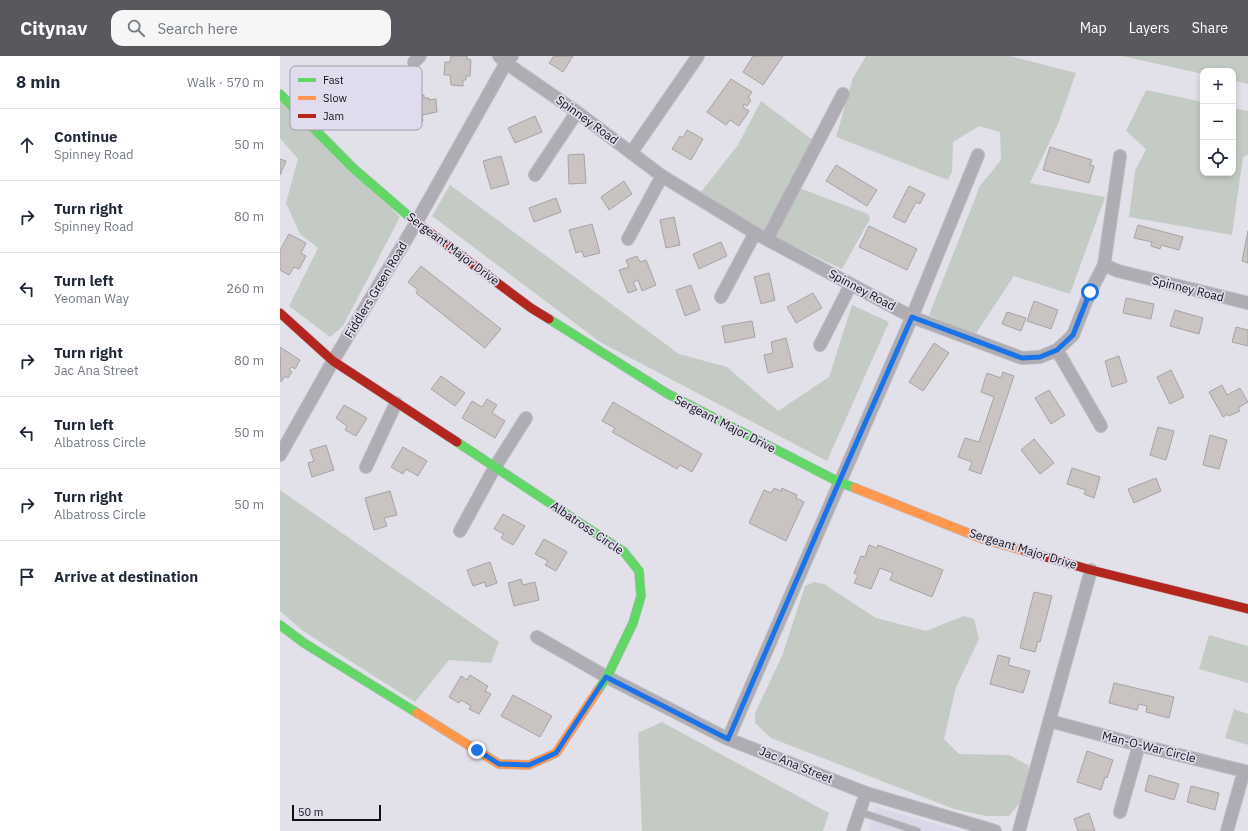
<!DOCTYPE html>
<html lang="en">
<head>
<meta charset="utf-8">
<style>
	body { margin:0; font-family:"IBM Plex Sans",sans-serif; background:#f6f6f7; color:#1f2937 }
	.controls { position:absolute; right:12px; top:12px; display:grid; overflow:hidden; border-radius:8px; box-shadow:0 2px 6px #0003 }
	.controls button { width:36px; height:36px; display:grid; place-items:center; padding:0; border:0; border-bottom:1px solid #e0e1e3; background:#fff; color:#1f2937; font:20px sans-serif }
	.scale { position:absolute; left:12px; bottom:10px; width:89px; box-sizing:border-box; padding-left:4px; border:2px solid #100f14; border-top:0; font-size:11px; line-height:14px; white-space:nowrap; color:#100f14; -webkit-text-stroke:3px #e1dced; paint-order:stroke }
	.stop { position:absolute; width:12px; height:12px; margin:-9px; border:3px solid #1a73e8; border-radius:50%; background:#fff }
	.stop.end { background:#1a73e8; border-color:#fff; box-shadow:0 1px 4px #0008 }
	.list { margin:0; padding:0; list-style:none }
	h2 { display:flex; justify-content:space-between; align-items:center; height:52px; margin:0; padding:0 16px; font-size:17px }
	h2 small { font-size:13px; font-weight:400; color:#747a83 }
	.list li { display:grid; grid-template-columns:26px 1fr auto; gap:12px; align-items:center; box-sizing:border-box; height:72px; padding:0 16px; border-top:1px solid #e0e1e3 }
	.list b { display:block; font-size:15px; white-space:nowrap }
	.list p { margin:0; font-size:13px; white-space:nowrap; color:#747a83 }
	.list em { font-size:13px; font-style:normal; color:#747a83 }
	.icon { flex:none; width:22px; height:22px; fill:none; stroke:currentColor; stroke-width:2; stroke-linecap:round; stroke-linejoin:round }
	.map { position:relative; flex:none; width:968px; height:775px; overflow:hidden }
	header { display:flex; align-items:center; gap:24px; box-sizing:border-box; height:56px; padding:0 20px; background:#5a585f; color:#fff }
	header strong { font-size:19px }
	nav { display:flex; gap:22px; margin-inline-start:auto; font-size:14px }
	.search { width:280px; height:36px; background:#f6f6f7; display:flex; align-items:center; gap:10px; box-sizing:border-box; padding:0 14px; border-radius:12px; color:#747a83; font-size:15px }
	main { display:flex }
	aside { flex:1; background:#fff }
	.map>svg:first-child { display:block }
</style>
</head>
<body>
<header>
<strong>Citynav</strong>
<div class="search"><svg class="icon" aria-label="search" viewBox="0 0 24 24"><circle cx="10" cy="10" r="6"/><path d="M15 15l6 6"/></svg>Search here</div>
<nav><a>Map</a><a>Layers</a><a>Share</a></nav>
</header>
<main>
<aside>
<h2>8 min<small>Walk · 570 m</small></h2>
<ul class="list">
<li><svg class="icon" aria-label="ahead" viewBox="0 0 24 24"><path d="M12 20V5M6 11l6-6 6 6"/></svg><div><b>Continue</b><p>Spinney Road</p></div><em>50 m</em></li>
<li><svg class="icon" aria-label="right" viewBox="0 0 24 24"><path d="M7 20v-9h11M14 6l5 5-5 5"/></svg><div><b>Turn right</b><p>Spinney Road</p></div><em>80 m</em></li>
<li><svg class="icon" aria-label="left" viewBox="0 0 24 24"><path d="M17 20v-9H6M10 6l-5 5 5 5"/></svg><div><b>Turn left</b><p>Yeoman Way</p></div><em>260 m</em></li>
<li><svg class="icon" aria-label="right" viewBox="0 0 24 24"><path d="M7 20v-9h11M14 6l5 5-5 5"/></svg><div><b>Turn right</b><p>Jac Ana Street</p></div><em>80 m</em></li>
<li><svg class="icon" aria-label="left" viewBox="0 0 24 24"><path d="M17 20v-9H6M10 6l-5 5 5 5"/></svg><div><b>Turn left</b><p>Albatross Circle</p></div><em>50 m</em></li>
<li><svg class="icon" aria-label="right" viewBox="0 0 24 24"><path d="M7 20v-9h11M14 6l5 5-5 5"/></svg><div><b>Turn right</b><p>Albatross Circle</p></div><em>50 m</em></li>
<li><svg class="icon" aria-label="arrive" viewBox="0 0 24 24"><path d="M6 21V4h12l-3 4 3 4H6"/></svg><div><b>Arrive at destination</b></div></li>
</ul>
</aside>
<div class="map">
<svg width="968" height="775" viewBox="0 0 968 775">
	<rect width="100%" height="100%" fill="#e2e0e9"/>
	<path fill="#dbd7e8" d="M596 751 681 775H588Z"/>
	<path fill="#c3cbc4" d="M586 0H730L796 17 778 68 750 127 825 141 790 238 734 220 695 279 649 259 700 130 721 104 720 76 699 70 673 86 672 116 668 124 556 81 573 22Z
		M842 0H968V28L953 24V15H923V18Z
		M866 34 923 46V117H953V52L968 55V98L963 101 952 179 849 161 855 115 866 93 846 75Z
		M0 43 120 161 63 270 50 281 9 250 38 192 20 178 6 147 18 103 0 82Z
		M481 45 534 85 509 128 588 158 590 163 562 213 465 167 421 136 458 89Z
		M170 129 399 298 447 311 498 355 549 321 572 249 609 266 547 405 320 286 152 160Z
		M0 434 219 586 211 607 169 604 135 646 23 575 0 555Z
		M534 526 544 528 596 562 646 575 684 560 694 563 699 583 676 631 664 683 679 698 729 699 748 709 750 720 743 743 729 760H707L674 753 491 682 475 667V657L502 600 525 530Z
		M929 579 968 590V627L919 613Z
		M954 653 968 658V689L945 682Z
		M382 666 549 757 543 775H362L358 677Z"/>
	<path fill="#c9c3c2" stroke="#a7a3a5" d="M171 0H187V3L191 4 190 20H186V24H183V30L171 29 170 19H164L165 6H170Z
		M274 0H293L283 16 269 7Z
		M473 0H503L483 29 463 16Z
		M451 23 472 36 468 42 471 44 467 50 464 48 463 51 469 55 459 70 450 64 446 69 427 56Z
		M144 39V42H149V44L156 43 157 56 142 59 143 65 130 66V60H127V58L121 59 120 46H126V43H132V40Z
		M255 60 262 76 235 87 228 72Z
		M407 74 423 83 411 104 392 93 400 80 403 82Z
		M770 91 812 104 810 109 814 110 809 127 763 114Z
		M304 98 306 127 289 128 288 99Z
		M221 100 229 128 211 133 203 105Z
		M0 103 6 105 0 119Z
		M556 109 597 134 587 150 546 125Z
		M344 125 352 138 329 154 321 141Z
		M629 130 645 138 640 148 636 146 625 167 613 161Z
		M276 142 281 156 254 166 249 152Z
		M394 161 400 189 386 192 380 164Z
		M312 168 320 197 304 201 302 195 296 197 289 174Z
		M858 169 903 181 899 194 881 189 880 193 871 190 872 186 854 182Z
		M589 170 637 193 627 214 579 191Z
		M968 175V207L962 205Z
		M9 178 26 187 21 197 26 200 19 213 14 211 9 219 0 214V194Z
		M441 186 447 200 419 213 413 198Z
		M357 200 360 206 366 204 376 229 362 235 358 224 353 226 357 234 348 237 339 214 349 211 346 204Z
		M141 210 221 273 205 292 136 237 138 234 128 226Z
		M489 217 495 244 481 248 474 221Z
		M411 229 420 254 405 260 396 234Z
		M533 237 542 252 516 267 507 251Z
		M846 242 874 248 871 263 843 257Z
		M754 245 778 254 771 273 747 265Z
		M895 254 923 262 919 278 890 270Z
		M727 256 746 262 741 275 722 268Z
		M472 265 475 281 445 287 442 270Z
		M956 271 968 274V290L952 286Z
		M506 282 513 311 488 317 484 299 493 297 491 286Z
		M654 287 669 297 643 335 629 326Z
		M0 291 20 304 15 313 12 311 9 314 12 316 8 322 5 320 1 326Z
		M839 300 847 326 832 331 825 305Z
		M891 314 904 341 890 348 877 321Z
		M723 316 734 320 701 418 689 414 692 406 678 401 685 382 699 386 714 341 701 336 707 317 721 322Z
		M161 320 185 337 175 350 151 333Z
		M942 329 947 339 960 332 968 346 958 352 960 355 949 360 948 358 943 361 929 336Z
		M769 334 785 359 771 368 755 342Z
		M207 343 217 349 212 357 225 365 215 382 182 362 192 345 202 351Z
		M333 346 422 398 412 416 400 409 397 413 332 376 335 372 322 365Z
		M64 349 87 362 76 380 65 374 67 370 56 362Z
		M878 371 894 375 886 404 870 399Z
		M930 379 947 384 939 413 923 409Z
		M754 383 774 407 760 418 741 394Z
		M46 389 54 414 32 421 28 407 34 405 30 394Z
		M123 391 147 405 138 420 126 413 123 418 111 411Z
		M792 412 820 421 814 442 804 438 806 434 787 428Z
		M876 422 881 435 854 447 848 433Z
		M494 432 501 435 502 432 517 439 516 442 524 446 506 485 469 467 484 434 491 437Z
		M110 435 117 459 104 462 107 470 94 474 85 442Z
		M223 458 245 470 233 489 221 482 224 478 214 473Z
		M264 483 287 496 276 515 265 509 268 505 255 498Z
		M589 489 597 492 598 489 663 514 652 541 610 524 613 517 600 512 591 533 574 527 578 519 574 517 581 500 585 501Z
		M210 506 217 527 206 531 205 526 193 530 187 514Z
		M241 523 243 529 255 526 259 544 234 550 228 527Z
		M754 536 772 540 760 586 758 585 755 596 740 592Z
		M718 599 730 602 728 609 750 615 743 637 710 628Z
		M190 619 208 630 205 635 211 638 199 658 189 653 191 650 181 644 179 647 169 641 181 620 187 624Z
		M834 627 894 641 889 662 866 656 867 650 859 648 857 654 829 647Z
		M233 639 272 660 260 681 221 660Z
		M807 695 833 704 827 722 825 721 821 734 797 726Z
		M869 719 899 728 894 744 865 735Z
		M911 730 939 737 935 754 907 746Z
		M809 757 815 775H798L794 763Z"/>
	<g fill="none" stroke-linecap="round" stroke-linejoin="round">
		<g stroke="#bdbbc2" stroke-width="8">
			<path id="lane" d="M580 756 637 775"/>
		</g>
		<g stroke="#bdbbc2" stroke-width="14">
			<path id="street" d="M219 0 226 7 297 56 382 120 475 177 632 261 742 302 760 301 777 294 793 279 810 236 824 209 838 215 968 247
				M134 6 140 0
				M351 97 418 0
				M255 119 297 56
				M348 183 382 120
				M487 183 563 38
				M824 209 840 100
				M441 241 475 177
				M540 289 571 228
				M777 294 821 370
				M0 399 53 305 136 167 226 7 232 0
				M86 411 116 347
				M180 475 215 411 246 362
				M257 581 327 621 448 683 586 737 715 775
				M770 665 859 689 968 716
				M448 683 632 261 698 99
				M840 756 859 689
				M573 775 586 737
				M739 775 811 514
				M947 775 964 715"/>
		</g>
		<g stroke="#bdbbc2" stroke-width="10">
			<path id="fast" d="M0 38 73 112 132 163
				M269 263 388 338 559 426 575 432
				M177 386 344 496 359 515 361 540 353 567 327 621 318 634
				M0 569 24 587 137 657"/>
		</g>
		<g stroke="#bdbbc2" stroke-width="10">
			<path id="slow" d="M575 432 703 483 745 495
				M137 657 219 708 249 709 276 697 318 634"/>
		</g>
		<g stroke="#bdbbc2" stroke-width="10">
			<path id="jam" d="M132 163 251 252 269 263
				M0 257 53 305 177 386
				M745 495 811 514 968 553"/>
		</g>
		<use href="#lane" stroke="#adadb3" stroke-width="6"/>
		<use href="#street" stroke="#adadb3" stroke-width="12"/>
		<use href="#fast" stroke="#63d668" stroke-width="9"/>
		<use href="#slow" stroke="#ff974d" stroke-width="9"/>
		<use href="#jam" stroke="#b3261e" stroke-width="9"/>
	</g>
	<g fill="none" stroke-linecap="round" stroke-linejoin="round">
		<path stroke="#1a73e8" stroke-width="5" d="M197 694 219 708 249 709 276 697 326 621 448 683 559 426 632 261 742 302 760 301 777 294 793 279 810 236"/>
	</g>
	<g text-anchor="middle" stroke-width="3.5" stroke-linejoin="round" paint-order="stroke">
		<g font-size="12" fill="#100f14" stroke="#e1dced">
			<text transform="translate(307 64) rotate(36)" y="4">Spinney Road</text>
			<text transform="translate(173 193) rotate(37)" y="4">Sergeant Major Drive</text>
			<text transform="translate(908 233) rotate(14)" y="4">Spinney Road</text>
			<text transform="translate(96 234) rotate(-59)" y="4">Fiddlers Green Road</text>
			<text transform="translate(582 234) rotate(28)" y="4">Spinney Road</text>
			<text transform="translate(445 368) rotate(27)" y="4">Sergeant Major Drive</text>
			<text transform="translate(307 472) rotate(34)" y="4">Albatross Circle</text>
			<text transform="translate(743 493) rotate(17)" y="4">Sergeant Major Drive</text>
			<text transform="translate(869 691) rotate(14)" y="4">Man-O-War Circle</text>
			<text transform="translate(516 709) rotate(22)" y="4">Jac Ana Street</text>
		</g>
	</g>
	<rect x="10" y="10" width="132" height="64" rx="6" fill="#e1dced" stroke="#a29eac" stroke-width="1"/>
	<rect x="18" y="22" width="18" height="4" fill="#63d668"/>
	<rect x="18" y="40" width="18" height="4" fill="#ff974d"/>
	<rect x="18" y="58" width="18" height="4" fill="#b3261e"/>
	<g font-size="11" fill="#100f14">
		<text x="43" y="28">Fast</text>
		<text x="43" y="46">Slow</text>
		<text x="43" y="64">Jam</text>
	</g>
</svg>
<div class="controls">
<button>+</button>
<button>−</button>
<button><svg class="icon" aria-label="locate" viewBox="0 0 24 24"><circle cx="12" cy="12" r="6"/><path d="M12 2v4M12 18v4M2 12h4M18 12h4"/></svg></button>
</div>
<div class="scale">50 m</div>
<div class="stop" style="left:810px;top:236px"></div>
<div class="stop end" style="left:197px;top:694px"></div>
</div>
</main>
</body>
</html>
